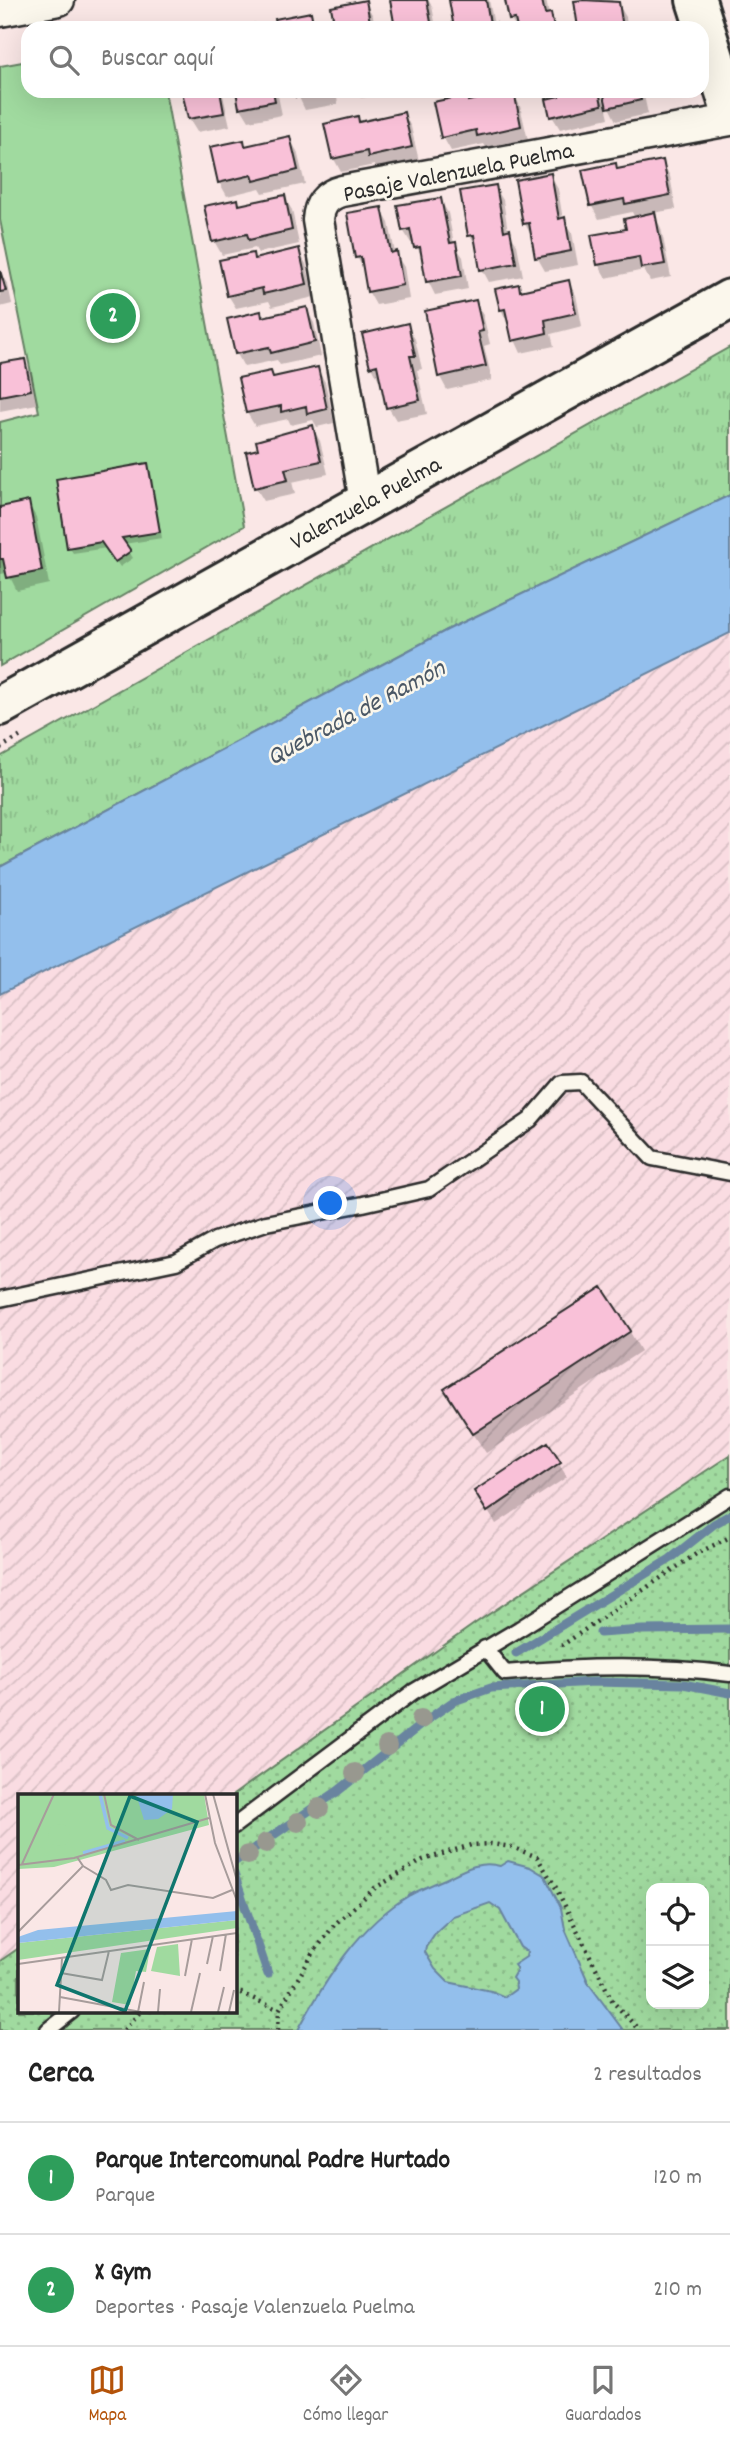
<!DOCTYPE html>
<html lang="es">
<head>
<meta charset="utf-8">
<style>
	body { margin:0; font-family:Dekko,sans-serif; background:#f6f6f6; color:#222 }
	.controls { position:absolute; right:21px; bottom:21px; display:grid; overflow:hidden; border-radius:14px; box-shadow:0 7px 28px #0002 }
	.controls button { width:63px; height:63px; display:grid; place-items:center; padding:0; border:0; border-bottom:2px solid #e0e0e0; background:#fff; color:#222; font:35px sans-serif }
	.you { position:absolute; left:331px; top:1204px; width:24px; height:24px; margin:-18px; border:5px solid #fff; border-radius:50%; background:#1a73e8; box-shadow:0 0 0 10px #1a73e833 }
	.badge { display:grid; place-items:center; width:46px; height:46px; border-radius:50%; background:#b45309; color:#fff; font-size:23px; font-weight:700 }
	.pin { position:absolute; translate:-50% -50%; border:4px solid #fff; box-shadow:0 2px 7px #0006 }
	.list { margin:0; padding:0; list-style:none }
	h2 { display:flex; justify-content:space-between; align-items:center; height:91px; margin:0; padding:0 28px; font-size:30px }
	h2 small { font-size:23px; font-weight:400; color:#767676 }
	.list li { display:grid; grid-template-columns:46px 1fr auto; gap:21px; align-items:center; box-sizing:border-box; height:112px; padding:0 28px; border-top:2px solid #e0e0e0 }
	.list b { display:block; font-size:26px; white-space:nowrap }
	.list p { margin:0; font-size:23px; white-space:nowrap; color:#767676 }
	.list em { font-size:23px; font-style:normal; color:#767676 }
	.icon { flex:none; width:38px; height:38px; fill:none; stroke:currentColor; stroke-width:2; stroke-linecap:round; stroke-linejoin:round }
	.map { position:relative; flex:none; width:730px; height:2030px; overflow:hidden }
	.search { position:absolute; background:#fff; box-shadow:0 7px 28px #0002; left:21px; right:21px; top:21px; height:77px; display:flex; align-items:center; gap:18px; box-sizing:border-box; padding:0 24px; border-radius:21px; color:#767676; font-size:26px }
	.sheet { height:315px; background:#fff }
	nav { display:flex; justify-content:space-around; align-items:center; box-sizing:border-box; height:98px; border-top:2px solid #e0e0e0; background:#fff; font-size:19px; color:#767676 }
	nav a { display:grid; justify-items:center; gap:4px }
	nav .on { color:#b45309 }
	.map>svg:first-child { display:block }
</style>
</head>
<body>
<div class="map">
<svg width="730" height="2030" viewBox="0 0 730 2030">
	<defs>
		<pattern id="industrial-furrows" width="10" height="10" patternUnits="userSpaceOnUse" patternTransform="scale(1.75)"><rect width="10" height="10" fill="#fadce2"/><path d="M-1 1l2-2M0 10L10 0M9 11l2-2" fill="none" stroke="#d6bdc2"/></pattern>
		<pattern id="grass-tufts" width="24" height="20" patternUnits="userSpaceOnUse" patternTransform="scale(1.75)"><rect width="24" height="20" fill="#a0da9f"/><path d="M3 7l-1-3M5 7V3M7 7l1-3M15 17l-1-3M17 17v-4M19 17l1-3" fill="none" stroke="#8abb89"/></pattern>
		<pattern id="park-dots" width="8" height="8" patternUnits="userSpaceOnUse" patternTransform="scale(1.75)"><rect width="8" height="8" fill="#a0da9f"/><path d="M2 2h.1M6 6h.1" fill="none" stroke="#8abb89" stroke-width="1.8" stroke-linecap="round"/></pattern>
	</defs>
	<rect width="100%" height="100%" fill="#fae7e6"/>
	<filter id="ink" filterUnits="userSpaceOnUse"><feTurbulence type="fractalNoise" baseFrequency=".0143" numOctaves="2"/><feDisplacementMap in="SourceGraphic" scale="14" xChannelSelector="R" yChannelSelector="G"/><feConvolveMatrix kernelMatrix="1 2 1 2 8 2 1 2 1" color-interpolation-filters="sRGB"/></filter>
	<g filter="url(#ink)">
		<path fill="url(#industrial-furrows)" d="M730 633V1455L477 1622 233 1795 19 1796V1948L0 1961V994Z"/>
		<path fill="url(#grass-tufts)" stroke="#668265" stroke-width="2" d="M730 347V495L447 630 0 867V757Z"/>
		<path fill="url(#park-dots)" stroke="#668265" stroke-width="2" fill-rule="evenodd" d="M730 1455V2030H0V1961L19 1948V2011H234L233 1795 477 1622ZM651 1888H704V2004H651Z"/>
		<path fill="#a0da9f" stroke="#668265" stroke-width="2" d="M28 61V91H165L244 526 0 666V422L39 412 0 220V66Z"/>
		<path fill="#93bfec" stroke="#69849f" stroke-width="2" fill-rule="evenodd" d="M730 495V633L0 994V867L447 630Z
			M508 1861 530 1867 545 1876 561 1908 565 1929 589 1984 623 2030H298C326 1979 359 1925 410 1895 421 1889 433 1884 445 1879 463 1870 480 1860 500 1866ZM490 1903 500 1910 520 1947 527 1952 526 1957 514 1965 517 1969 512 1978 515 1982 516 1989 505 1997 491 1991 448 1982 435 1969 425 1952 426 1947 436 1932 453 1916Z"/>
		<path fill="#0003" d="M391 0H428L432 6 436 28H397Z
			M450 0H489L494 25 497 28H456Z
			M507 0H546L549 15 558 28H516L511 20Z
			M585 0H612L614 4H618L626 17 627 28H579Z
			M365 2 373 16 375 28H337Z
			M180 91H222L230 126 197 132 189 119 185 99Z
			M238 91H277L282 115 249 121 241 108Z
			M296 91H336L338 104 305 110Z
			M357 91H394V92L361 98Z
			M560 91H598L606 105 609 118 560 129 552 116 561 97Z
			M605 91H643L648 114 616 121 609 107Z
			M513 93 520 106 528 140 487 149 484 144 451 151 443 137 466 97 469 102Z
			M404 114 411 127 419 161 377 170 374 165 341 172 334 159 326 125 357 118 360 124Z
			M289 138 297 151 305 184 263 193 260 188 227 196 219 182 243 142 246 147Z
			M662 162 670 176 676 209 653 213 661 228 671 277 650 281 644 270 606 278 598 264 635 218 632 212 599 219 591 205 615 165 619 171Z
			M550 175 558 189 563 220 572 233 578 265 545 271 537 257 532 237 525 224Z
			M495 187 503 200 508 231 517 245 523 276 489 282 482 269 478 249 470 235Z
			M284 197 292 210 299 244 258 253 255 248 222 255 214 241 237 201 240 207Z
			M440 199 448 213 454 244 463 257 468 289 435 295 428 281 424 261 415 243H411L403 230Z
			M381 209 389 223 395 253 404 267 409 299 376 305 368 291 365 272 357 257Z
			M298 250 306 264 314 297 272 307 269 301 236 308 228 295 252 255 255 260Z
			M0 272 8 285 12 304 0 307Z
			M568 282 576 295 582 326 551 334 554 346 521 353 501 309 518 286 521 292Z
			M475 302 483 315 490 344 484 346 492 380 447 390 440 377Z
			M306 309 314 323 321 356 280 365 277 360 244 367 237 354 263 319Z
			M407 325 415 339 422 369 417 370 427 414 396 420 388 407 382 379 379 380 372 366Z
			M24 361 32 374 37 404 0 411V365Z
			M317 369 325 382 334 423 317 427 313 420 291 425 288 419 255 426 247 413 271 373 274 378Z
			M312 427 320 441 328 474 292 482 295 494 264 501 256 488 248 454Z
			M147 465 151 472 162 538 124 544 133 558 120 567 107 548 73 553 69 547Z
			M28 503 36 517 49 584 17 591 8 573 0 574V509Z
			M630 1332 641 1351 486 1453 457 1409Z
			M547 1444 567 1477 496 1524 484 1505Z"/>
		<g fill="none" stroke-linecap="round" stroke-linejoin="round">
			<path stroke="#69849f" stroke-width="9" d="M600 1633 642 1630 730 1629
				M516 1653 670 1559 714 1524 730 1515
				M234 1862 338 1791 428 1719 454 1701 491 1688 594 1682 683 1684 730 1693
				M234 1874 268 1974"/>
		</g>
		<path fill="#f9c1d8" stroke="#2b2b2b" stroke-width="2" d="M366 0 371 28H335L331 7Z
			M390 0H427L432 28H395Z
			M449 0H486L490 24 496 23 497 28H454Z
			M505 0H542L545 14 551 13 554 28H517L515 19 509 20Z
			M583 0 619 2 623 28H578L574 1Z
			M311 12 314 28H277L275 19Z
			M254 24 255 28H231Z
			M182 91H220L224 113 188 119Z
			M236 91H273L275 101 239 108Z
			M295 91H329L296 97Z
			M514 91 521 126 477 136 476 130 441 138 433 102 467 95 468 101Z
			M558 91H599L602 105 550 117 546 99 559 96Z
			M603 91H639L641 100 607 108Z
			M404 112 412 147 368 157 367 151 332 159 324 124 358 116 359 122Z
			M290 136 298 170 254 181 252 175 218 183 210 147 244 140 245 146Z
			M663 160 670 195 625 204 624 199 590 206 582 170 616 163 617 169Z
			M551 173 559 219 565 217 571 251 535 258 529 223 523 224 515 180Z
			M496 185 504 231 510 229 516 263 480 270 474 235 468 236 460 191Z
			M285 195 292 230 249 240 247 234 212 242 204 206 238 199 239 205Z
			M441 198 450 243 456 242 462 276 426 282 420 247 414 248 410 229 402 231 397 205Z
			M382 207 391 253 397 251 403 285 367 292 361 257 355 258 347 213Z
			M655 212 665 264 641 268 639 257 597 265 591 235 626 229 624 219Z
			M299 248 307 284 263 294 262 288 227 296 219 260 253 253 254 259Z
			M0 270 6 291 0 292Z
			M569 280 576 313 545 320 547 333 512 341 505 309 500 310 495 289 519 284 520 291Z
			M476 300 483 331 478 332 486 366 438 377 425 311Z
			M307 307 315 342 271 353 269 347 235 354 227 319 261 311 262 317Z
			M408 323 415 356H410L420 400 386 408 377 365 370 367 362 334Z
			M25 359 31 390 0 396V363Z
			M318 367 327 409 307 414 306 406 281 412V406L246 413 238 378 271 371 273 377Z
			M313 425 321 461 285 469 288 480 254 488 246 452 258 449 256 441Z
			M148 463 160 532 122 538 131 551 115 562 101 542 67 548 56 479Z
			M29 501 42 571 7 578 3 559H0V507Z
			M602 1287 631 1331 473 1434 444 1389Z
			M548 1442 561 1462 487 1512 474 1491Z"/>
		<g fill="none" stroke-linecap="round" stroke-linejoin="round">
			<g stroke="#2b2b2b" stroke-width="19">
				<path id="lane" d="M0 1299 176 1262 215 1240 266 1223 363 1204 429 1189 530 1120 562 1083 581 1082 652 1158 730 1173
					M485 1648 505 1673C581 1666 654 1664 730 1674
					M234 1826 413 1692 519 1629 730 1496
					M48 2030 72 2011"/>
			</g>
			<g stroke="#2b2b2b" stroke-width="35">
				<path id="street" d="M0 11 59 0
					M365 502 318 220C319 205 326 195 342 191L730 120"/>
			</g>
			<g stroke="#2b2b2b" stroke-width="44">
				<path id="secondary" d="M696 0 730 108
					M0 706 730 299"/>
			</g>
			<path stroke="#2b2b2b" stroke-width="4.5" stroke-dasharray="2 5" stroke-linecap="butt" d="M0 748 21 736
				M561 1646 696 1554 730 1537
				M234 1990 279 2010
				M124 2030 141 2011
				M278 2030 279 2010 314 1952 335 1924 375 1888 423 1860 471 1845 491 1844 512 1847 537 1857 555 1886 613 2002 639 2030"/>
			<use href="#lane" stroke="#fbf7ec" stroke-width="14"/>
			<use href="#street" stroke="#fbf7ec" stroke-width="30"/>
			<use href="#secondary" stroke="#fbf7ec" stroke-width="38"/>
		</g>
		<g fill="#98988f">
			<circle cx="421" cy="1719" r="10"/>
			<circle cx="387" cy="1746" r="10"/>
			<circle cx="355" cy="1773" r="10"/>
			<circle cx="319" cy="1808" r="10"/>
			<circle cx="298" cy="1822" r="10"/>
			<circle cx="266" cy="1843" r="10"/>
			<circle cx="248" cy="1855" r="10"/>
		</g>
	</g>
	<g text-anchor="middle" stroke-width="5" stroke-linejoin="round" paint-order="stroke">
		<g font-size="24" fill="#2b2b2b" stroke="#fbf7ec">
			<text transform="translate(458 171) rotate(-11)" y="8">Pasaje Valenzuela Puelma</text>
			<text transform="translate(365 502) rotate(-29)" y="8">Valenzuela Puelma</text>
		</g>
		<g font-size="26" font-style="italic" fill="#4a5765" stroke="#fbf7ec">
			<text transform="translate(355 711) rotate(-28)" y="9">Quebrada de Ramón</text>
		</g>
	</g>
	<g transform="translate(18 1794)">
		<rect width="219" height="219" fill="#fae7e6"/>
		<path d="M219 126V134L0 166V149Z" fill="#a0da9f"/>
		<path d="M0 0H186L191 31 36 73 0 75Z" fill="#a0da9f"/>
		<path d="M30 41a11 11 0 1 1 22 0a11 11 0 1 1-22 0ZM160 150 162 182 133 177 139 153ZM132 155 128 178 118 177 112 211 94 208 103 159Z" fill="#a0da9f"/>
		<path d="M118 0H155L154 15 140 25 126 26ZM219 117V126L0 149V143L20 136Z" fill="#93bfec"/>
		<path fill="none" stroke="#93bfec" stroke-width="3.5" d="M82 0 90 34 110 44M65 59 107 47"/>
		<path fill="none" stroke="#a79c9b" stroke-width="2" d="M86 0 93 31 121 46M187 0 197 49 219 107M195 0 219 87M4 70 36 0M0 71 56 64 191 24M65 72 88 86 93 96 110 91 195 104 214 96M0 138 65 72 59 63M0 170 219 139M189 170 195 142M202 177 208 140M43 179 84 186 91 157M167 182 174 145M42 203 123 218M41 218 44 164M120 218 126 188M140 218 142 195M173 218 182 179M200 218 206 193M211 218 216 196"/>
		<path fill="#0f766e" fill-opacity="0.15" stroke="#0f766e" stroke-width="3.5" d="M112 2 179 28 107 217 39 191Z"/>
		<rect width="219" height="219" fill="none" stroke="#2b2b2b" stroke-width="3.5"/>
	</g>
</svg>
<div class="controls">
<button><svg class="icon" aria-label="locate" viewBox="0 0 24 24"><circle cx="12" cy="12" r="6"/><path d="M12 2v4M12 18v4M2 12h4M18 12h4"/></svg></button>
<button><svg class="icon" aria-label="layers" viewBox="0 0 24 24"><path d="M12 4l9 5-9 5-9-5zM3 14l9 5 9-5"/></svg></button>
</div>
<div class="you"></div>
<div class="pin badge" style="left:542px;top:1709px;background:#2e9e5b">1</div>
<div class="pin badge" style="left:113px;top:316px;background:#2e9e5b">2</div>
<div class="search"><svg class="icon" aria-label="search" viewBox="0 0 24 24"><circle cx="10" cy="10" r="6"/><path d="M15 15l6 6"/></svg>Buscar aquí</div>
</div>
<section class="sheet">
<h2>Cerca<small>2 resultados</small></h2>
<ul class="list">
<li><span class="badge" style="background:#2e9e5b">1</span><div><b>Parque Intercomunal Padre Hurtado</b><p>Parque</p></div><em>120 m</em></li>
<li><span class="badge" style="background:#2e9e5b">2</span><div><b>X Gym</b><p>Deportes · Pasaje Valenzuela Puelma</p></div><em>210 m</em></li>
</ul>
</section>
<nav>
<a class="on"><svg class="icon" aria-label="map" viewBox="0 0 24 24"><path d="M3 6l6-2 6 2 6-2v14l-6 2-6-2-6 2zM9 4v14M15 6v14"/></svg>Mapa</a>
<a><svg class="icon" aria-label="directions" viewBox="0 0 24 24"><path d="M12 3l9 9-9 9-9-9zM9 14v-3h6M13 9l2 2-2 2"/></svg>Cómo llegar</a>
<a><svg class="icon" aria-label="saved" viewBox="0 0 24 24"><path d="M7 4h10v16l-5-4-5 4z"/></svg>Guardados</a>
</nav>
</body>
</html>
